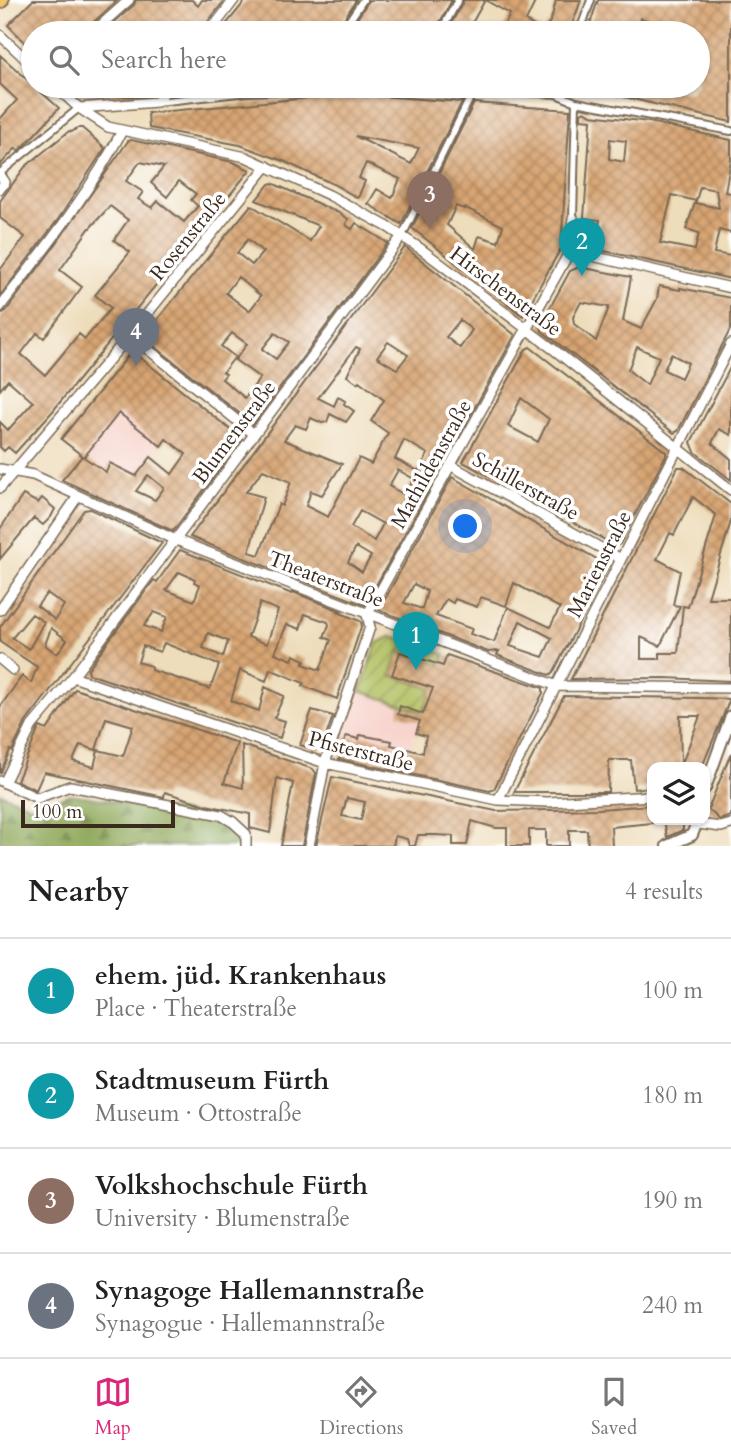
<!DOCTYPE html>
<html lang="en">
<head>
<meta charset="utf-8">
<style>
	body { margin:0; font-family:Cardo,serif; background:#f6f6f6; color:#222 }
	.controls { position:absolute; right:21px; bottom:21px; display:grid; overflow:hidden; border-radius:14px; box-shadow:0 2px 5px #0004 }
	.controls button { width:63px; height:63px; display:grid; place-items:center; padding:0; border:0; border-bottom:2px solid #e0e0e0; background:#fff; color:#222; font:35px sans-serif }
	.scale { position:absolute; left:21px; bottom:18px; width:154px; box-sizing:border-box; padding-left:7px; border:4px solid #3b2a1e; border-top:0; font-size:19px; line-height:24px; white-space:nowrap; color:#3b2a1e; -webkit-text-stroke:5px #fff; paint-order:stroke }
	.you { position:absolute; left:466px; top:527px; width:24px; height:24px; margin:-18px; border:5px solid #fff; border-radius:50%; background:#1a73e8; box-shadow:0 0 0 10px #1a73e833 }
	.badge { display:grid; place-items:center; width:46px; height:46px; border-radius:50%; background:#db2777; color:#fff; font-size:23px; font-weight:700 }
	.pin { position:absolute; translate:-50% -58px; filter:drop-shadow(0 2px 4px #0008) }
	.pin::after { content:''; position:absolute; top:37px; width:24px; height:21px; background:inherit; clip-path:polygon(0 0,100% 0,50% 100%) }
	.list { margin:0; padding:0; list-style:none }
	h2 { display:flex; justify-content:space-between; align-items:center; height:91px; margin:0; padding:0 28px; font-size:30px }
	h2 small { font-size:23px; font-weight:400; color:#767676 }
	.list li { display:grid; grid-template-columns:46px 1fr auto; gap:21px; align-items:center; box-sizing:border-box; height:105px; padding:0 28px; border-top:2px solid #e0e0e0 }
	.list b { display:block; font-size:26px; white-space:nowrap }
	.list p { margin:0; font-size:23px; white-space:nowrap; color:#767676 }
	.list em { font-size:23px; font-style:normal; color:#767676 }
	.icon { flex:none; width:38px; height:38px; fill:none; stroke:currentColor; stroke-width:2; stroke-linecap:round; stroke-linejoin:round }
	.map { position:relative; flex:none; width:731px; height:846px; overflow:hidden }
	.search { position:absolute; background:#fff; box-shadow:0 2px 5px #0004; left:21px; right:21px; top:21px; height:77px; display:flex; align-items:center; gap:18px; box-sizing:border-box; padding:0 24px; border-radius:38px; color:#767676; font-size:26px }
	.sheet { height:511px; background:#fff }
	nav { display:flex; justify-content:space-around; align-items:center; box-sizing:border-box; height:98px; border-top:2px solid #e0e0e0; background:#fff; font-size:19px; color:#767676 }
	nav a { display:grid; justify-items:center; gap:4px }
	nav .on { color:#db2777 }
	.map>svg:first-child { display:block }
</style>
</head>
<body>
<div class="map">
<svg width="731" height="846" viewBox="0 0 731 846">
	<defs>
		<pattern id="forest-firs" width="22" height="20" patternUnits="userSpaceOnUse" patternTransform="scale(1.75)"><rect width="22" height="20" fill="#8ea759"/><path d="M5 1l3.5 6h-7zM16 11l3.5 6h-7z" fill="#758849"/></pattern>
		<pattern id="garden-furrows" width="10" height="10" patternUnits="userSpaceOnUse" patternTransform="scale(1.75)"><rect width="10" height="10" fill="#b3c163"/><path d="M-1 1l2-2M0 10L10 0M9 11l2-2" fill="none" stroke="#939d51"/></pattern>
		<pattern id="building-cross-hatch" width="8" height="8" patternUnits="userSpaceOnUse" patternTransform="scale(1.75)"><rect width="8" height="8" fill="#d8a573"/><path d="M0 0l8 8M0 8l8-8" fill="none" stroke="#b0875e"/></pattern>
	</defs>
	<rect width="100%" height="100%" fill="#fff"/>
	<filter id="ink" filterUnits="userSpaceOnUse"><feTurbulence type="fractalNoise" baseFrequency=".0143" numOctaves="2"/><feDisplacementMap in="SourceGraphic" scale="14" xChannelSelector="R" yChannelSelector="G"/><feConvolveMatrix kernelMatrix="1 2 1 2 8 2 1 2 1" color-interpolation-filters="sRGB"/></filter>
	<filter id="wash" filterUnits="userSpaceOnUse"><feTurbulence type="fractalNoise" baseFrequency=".00686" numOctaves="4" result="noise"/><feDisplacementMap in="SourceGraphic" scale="28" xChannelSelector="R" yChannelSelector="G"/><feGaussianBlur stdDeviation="1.57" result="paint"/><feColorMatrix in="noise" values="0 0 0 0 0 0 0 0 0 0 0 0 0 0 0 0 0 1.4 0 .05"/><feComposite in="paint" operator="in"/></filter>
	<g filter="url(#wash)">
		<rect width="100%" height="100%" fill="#edb"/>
		<path fill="#f7d1c9" d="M97 395 160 445 136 476 110 463 106 471 102 469 61 439Z
			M360 691 423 712 401 774 338 760Z"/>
		<path fill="url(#forest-firs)" stroke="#64683c" stroke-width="2" d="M0 793 36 808 70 794 220 818 242 835V846H0Z"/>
		<path fill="url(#garden-furrows)" stroke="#777640" stroke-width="2" d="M392 636 445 654 441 665 399 651 391 675 432 689 423 712 360 691 377 643Z"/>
		<g id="blocks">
			<path fill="url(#building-cross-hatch)" fill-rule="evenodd" d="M33 0H118L87 28 85 33H33V51L8 25Z
				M136 0H192L198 6 202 0H225L199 33H102L134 5Z
				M246 0H356L335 33H219Z
				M369 0H452L434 33H348Z
				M464 0H485L472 23 475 24 470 33H446Z
				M485 0H536L526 21 543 31 551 20 556 0H581L569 33H527L515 27V33H501L510 14Z
				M598 0H731V122L590 89V86H671V89L692 93 694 86H698V30L675 24 674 28 640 18 637 33H587Z
				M0 55 59 108 25 145 18 151 16 148 0 165V119L17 100 0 84Z
				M68 86H158L150 95 141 96H78Z
				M351 94 462 102 401 224 368 204 377 189 392 198 400 179 366 163 359 178 365 181 358 198 333 184 281 160 240 145 149 128 148 113ZM355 136 419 148 411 164Z
				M474 103 570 110 561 248 523 316 412 228ZM456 206 464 209V207L503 226 498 242 479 236 475 249 447 225Z
				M585 111 591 115 649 122 731 140V160L725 192 731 193V233L719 230 714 253 731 256V279L595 249 600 220 584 218 591 120 581 119V113ZM610 139 626 141 624 162 609 159ZM700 187 716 190 719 208 695 203 686 229 699 233 695 250 660 243 672 195 696 201Z
				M77 128H82L105 148 59 218 0 296V270L25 237 0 218V201L25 167 69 131 72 132Z
				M131 140 233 162 250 170 52 412 15 453 8 447 4 451 0 447V422L8 430 33 402 8 380 0 390V314L6 311 54 247 128 141ZM140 162 164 167 151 183 167 197 179 181 196 194 191 200 198 206 184 222 158 201 152 208 138 199 143 192 126 181ZM110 206 128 220 114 240 130 252 95 295 111 308 85 339 79 334 45 375 21 354 37 333 44 338 82 287 60 270 89 229Z
				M272 183 339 213 348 219 346 225 352 229 356 223 388 243 253 424 143 337 251 205 310 241 319 226 256 200 269 184ZM248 239 263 252 252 265 237 253ZM238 277 261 296 249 311 226 293ZM232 333 247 344 235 360 260 378 245 398 222 379 226 374 223 372 235 357 221 346ZM275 333 289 342 276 359 262 349Z
				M405 247 515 335 365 605 190 537ZM460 320 472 330 460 348 446 337ZM388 342 408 355 397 369 377 357ZM356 347 360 349 347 376 358 383 359 381 384 400 371 421 388 433 371 464 359 458 328 517 306 506 311 491 322 495 342 464 284 440 295 425 306 429 311 418 322 423 327 422 330 414 346 422 354 411 344 404 345 401 338 397 334 406 318 398ZM404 440 428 454 418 471 395 459ZM263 470 291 482 282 506 279 504 259 555 249 552 264 497 246 492ZM398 470 414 479 405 495 389 486ZM360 511 383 524 374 541 351 527ZM356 547 371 556 362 572 348 562Z
				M579 267 631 277 623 321 641 329 657 299 659 286 680 290V288L731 298V328L678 431 674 433 542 331 541 324 570 271ZM581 302 609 307 596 341 574 324 573 317ZM637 347 659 357 647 385 628 370ZM671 354 688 363 681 378 664 370Z
				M530 347 666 452V455L620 544 616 546 463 462 526 349ZM521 398 549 419 538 442 508 426Z
				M132 351 242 439 173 531 62 480 82 456 106 472 110 463 136 476 151 457 172 474 186 454 166 439 161 446 119 413 84 457 61 439ZM148 475 164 488 155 500 136 491Z
				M731 366V435L719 429 712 443 731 459V480L695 452 691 442Z
				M678 467H683L731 504V521L708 598H731V681L665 678 571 679ZM693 497 716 515 688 607 683 606 678 653H660V659H641V637L660 646 680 606 673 605 680 571 657 559 670 533 674 535Z
				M452 477 609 566 553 673 549 675 497 655 499 651 488 652 379 610ZM514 583 560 608 550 627 508 607 494 642 470 634 472 629 436 616 446 599 453 603 455 599 477 607 481 597 506 606ZM414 584 427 591 422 609 404 603ZM520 621 552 638 543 657 510 646Z
				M23 495 38 503 42 498 55 509 51 517 43 525 34 518 0 559V529Z
				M90 509 162 543 26 722 12 751 10 750 0 774V707L22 676 31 683 37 667 0 642V627L84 510ZM47 593 64 605 55 620 37 606ZM32 614 44 622 29 649 12 638ZM51 628 67 640 57 654 45 645Z
				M180 550 292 594 293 592 341 611 338 612 360 621 362 624 337 699 303 686 304 683 270 669 266 681 240 670 231 701 259 711 265 687 284 696 274 718 285 721 280 738 89 674 88 669 110 639 154 580 157 582ZM179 572 195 579 194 582 200 585 194 601 166 590ZM260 603 278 610 267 644 248 637ZM154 612 167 617 161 632 144 626ZM305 614 328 622 329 625 324 637 331 640 320 670 303 664 305 660 294 655 292 660 275 653 287 624 300 629ZM208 633 228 641 223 657 203 648ZM164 643 219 665 210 689 151 670V666L138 662 143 646 160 652Z
				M400 652 443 666 447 655 543 688V693L494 789 490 791 339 759 346 736 359 739 360 735 392 741 391 745 423 753 426 736 416 733 420 721 398 714 400 706 423 714 433 688 392 675Z
				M75 689 237 743 224 783 243 788 242 745 313 769 316 773 302 846H281L293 783 277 778 270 833 250 828V814L206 805 165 792 164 797 44 772 36 790 17 781 38 730 40 727 47 730ZM106 718 133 726 123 756 98 750 94 767 73 761 80 745 96 750Z
				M564 696 700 698 730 699 702 767H652V787L634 789 631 760H609L608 792H514ZM680 716H700L681 766Z
				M312 710 333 716 322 748 317 750 300 745Z
				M731 753V816L720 820 708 809Z
				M332 777 496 811 599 809 652 805V823L611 827 612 846H588L587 830H569V846H546V830H529V846H507V828H496L472 821 467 845H453V836L436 835H418L415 846H409L407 839 395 836 393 846H316ZM347 798 365 802 361 820 342 816Z
				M664 820H683V830L667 837Z"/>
		</g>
	</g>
	<g filter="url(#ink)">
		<use href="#blocks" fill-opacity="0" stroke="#7a6955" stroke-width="2"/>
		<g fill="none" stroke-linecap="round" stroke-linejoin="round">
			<g stroke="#7a6955" stroke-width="10">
				<path id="pedestrian" d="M341 33 363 0
					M440 33 458 0
					M579 33 591 0
					M414 86 556 94 576 102 731 131
					M157 102 248 92 399 86
					M0 173 79 108
					M573 218 576 102
					M402 236 474 90"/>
			</g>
			<g stroke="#7a6955" stroke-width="12">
				<path id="minor" d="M92 33 129 0
					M209 33 234 0
					M0 35 33 66
					M55 86 79 108 108 127 246 157 329 195 388 227 421 249 557 352 731 490
					M79 108 157 102 169 86
					M0 175 5 182 0 189
					M570 251 731 288
					M0 307C43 251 89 194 122 131
					M130 335 254 434
					M450 465 621 559
					M0 469 33 475 176 540 557 686 731 688
					M0 488 130 335 267 166
					M0 610 78 496
					M0 659 13 670
					M73 677 325 763 498 800 548 802 652 796
					M1 781 37 798 70 786 221 815 233 822 246 834V846
					M4 783 32 726 73 677 402 236
					M498 800 731 344
					M698 824 721 827 731 824
					M309 846 325 763 370 627 367 615 570 251 573 218"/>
			</g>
			<g stroke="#7a6955" stroke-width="14">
				<path id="tertiary" d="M705 788 731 716
					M667 846 692 835 698 820"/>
			</g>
			<g stroke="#7a6955" stroke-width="18">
				<path id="primary" d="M0 1 1 0"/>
			</g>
			<use href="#pedestrian" stroke="#fff" stroke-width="6"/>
			<use href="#minor" stroke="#fff" stroke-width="9"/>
			<use href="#tertiary" stroke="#fff" stroke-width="10"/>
			<use href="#primary" stroke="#f1c36a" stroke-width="14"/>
		</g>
	</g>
	<g text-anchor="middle" stroke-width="7" stroke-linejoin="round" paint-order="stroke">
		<g font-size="21" fill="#3b2a1e" stroke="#fff">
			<text transform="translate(188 236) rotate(-51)" y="7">Rosenstraße</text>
			<text transform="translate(506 291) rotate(37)" y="7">Hirschenstraße</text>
			<text transform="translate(234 432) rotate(-53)" y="7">Blumenstraße</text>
			<text transform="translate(431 464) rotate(-61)" y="7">Mathildenstraße</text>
			<text transform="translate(526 486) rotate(29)" y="7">Schillerstraße</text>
			<text transform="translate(599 564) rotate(-63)" y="7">Marienstraße</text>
			<text transform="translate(326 579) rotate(21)" y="7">Theaterstraße</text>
			<text transform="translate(361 751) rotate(14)" y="7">Pfisterstraße</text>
		</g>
	</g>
</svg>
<div class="controls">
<button><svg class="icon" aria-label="layers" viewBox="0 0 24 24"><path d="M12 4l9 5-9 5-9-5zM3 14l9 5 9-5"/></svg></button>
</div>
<div class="scale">100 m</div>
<div class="you"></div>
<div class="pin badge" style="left:416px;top:670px;background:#0f9aa8">1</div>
<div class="pin badge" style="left:582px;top:276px;background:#0f9aa8">2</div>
<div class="pin badge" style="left:430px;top:229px;background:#8d6e63">3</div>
<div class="pin badge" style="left:136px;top:366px;background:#6b7280">4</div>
<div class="search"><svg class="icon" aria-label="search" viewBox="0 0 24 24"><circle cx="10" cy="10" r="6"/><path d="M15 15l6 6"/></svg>Search here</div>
</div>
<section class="sheet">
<h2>Nearby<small>4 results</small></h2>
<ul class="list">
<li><span class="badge" style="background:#0f9aa8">1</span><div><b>ehem. jüd. Krankenhaus</b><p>Place · Theaterstraße</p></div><em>100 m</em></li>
<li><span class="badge" style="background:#0f9aa8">2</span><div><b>Stadtmuseum Fürth</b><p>Museum · Ottostraße</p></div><em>180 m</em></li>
<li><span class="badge" style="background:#8d6e63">3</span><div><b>Volkshochschule Fürth</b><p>University · Blumenstraße</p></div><em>190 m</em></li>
<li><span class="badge" style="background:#6b7280">4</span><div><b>Synagoge Hallemannstraße</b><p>Synagogue · Hallemannstraße</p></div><em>240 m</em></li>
</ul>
</section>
<nav>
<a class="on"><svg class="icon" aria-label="map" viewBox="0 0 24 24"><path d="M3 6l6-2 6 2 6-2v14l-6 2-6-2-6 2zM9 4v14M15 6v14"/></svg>Map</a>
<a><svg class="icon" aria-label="directions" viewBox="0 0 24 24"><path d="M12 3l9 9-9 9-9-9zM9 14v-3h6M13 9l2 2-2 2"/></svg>Directions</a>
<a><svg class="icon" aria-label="saved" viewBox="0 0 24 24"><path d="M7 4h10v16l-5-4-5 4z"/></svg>Saved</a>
</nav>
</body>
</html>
